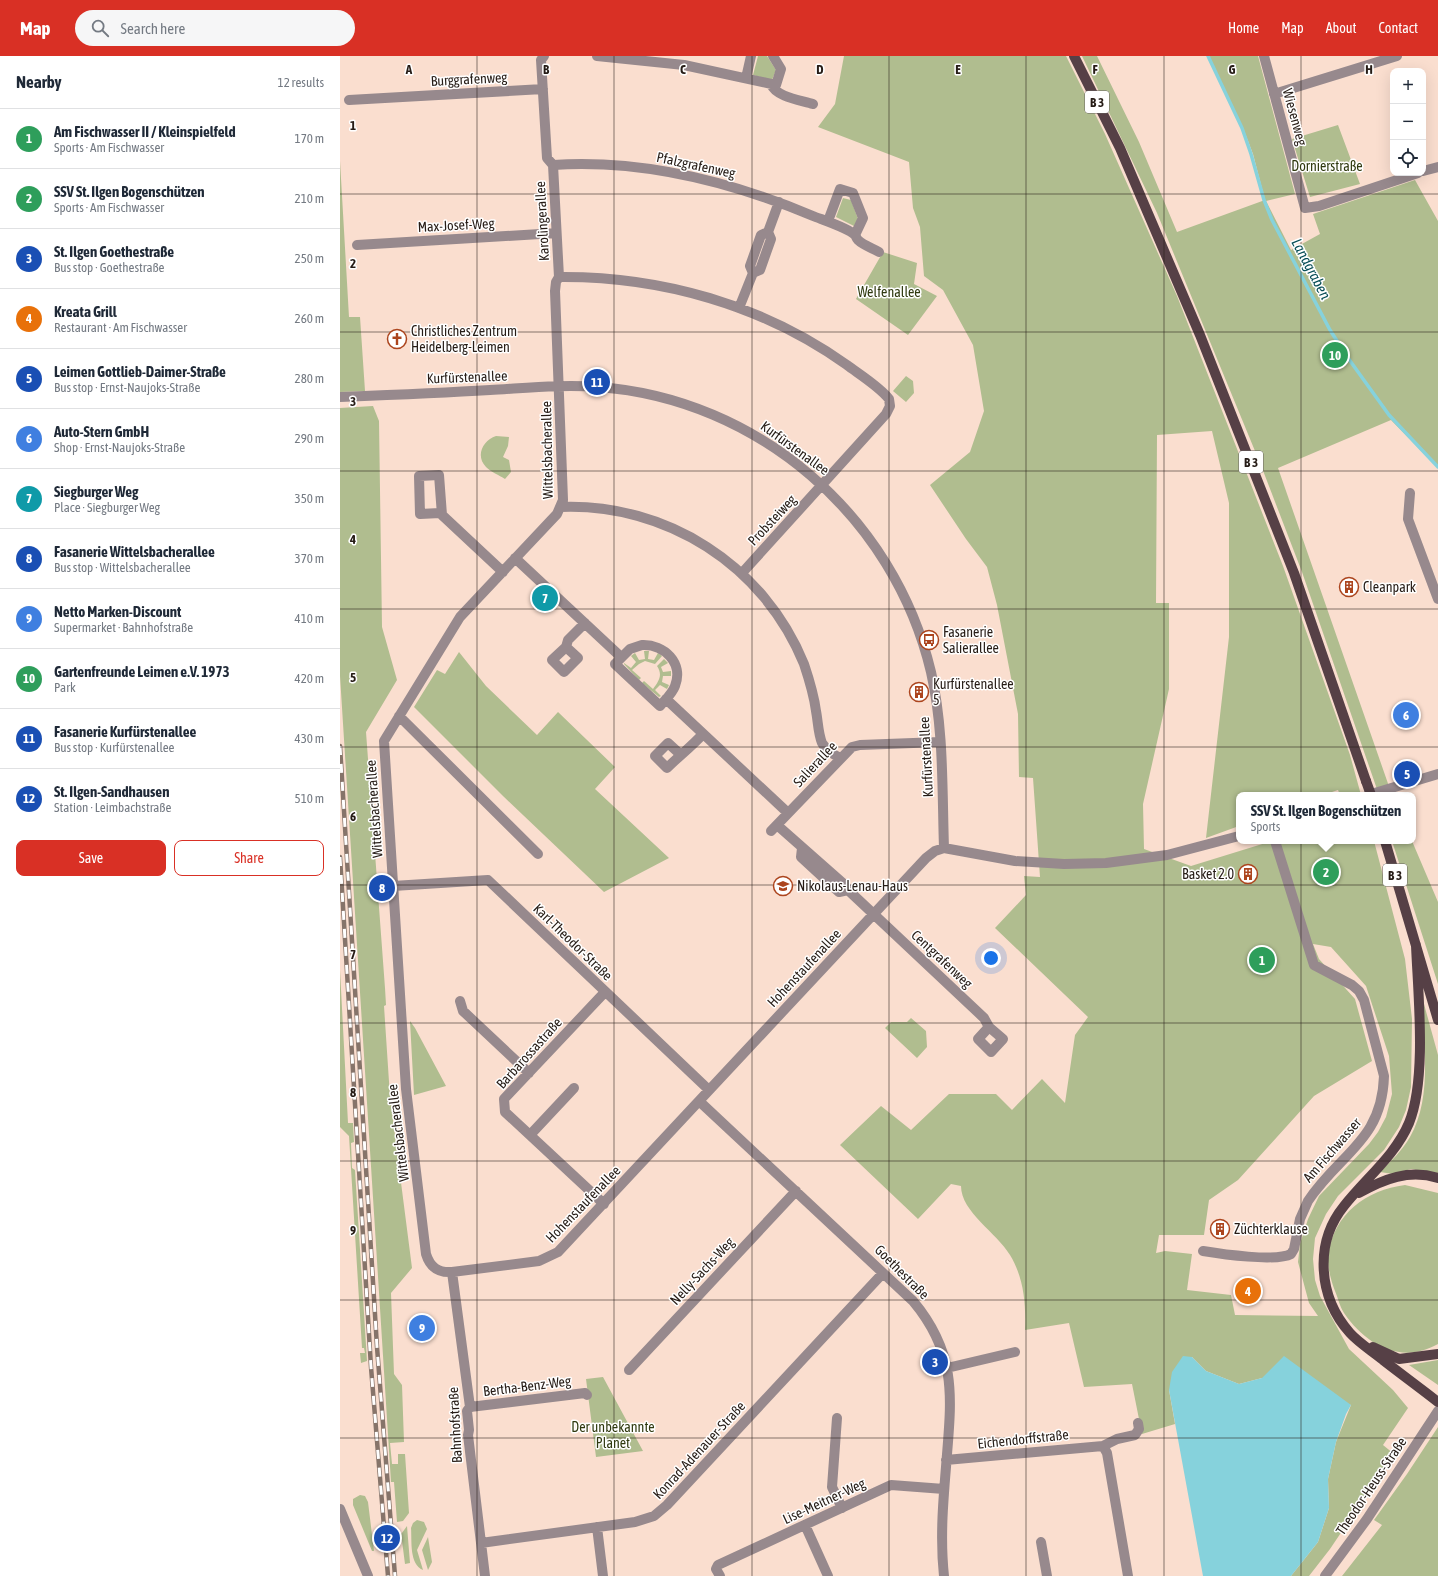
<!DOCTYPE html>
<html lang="en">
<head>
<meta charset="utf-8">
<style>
	body { margin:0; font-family:"Asap Condensed",sans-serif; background:#f6f6f7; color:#1f2937 }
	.controls { position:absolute; right:12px; top:12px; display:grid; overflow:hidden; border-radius:8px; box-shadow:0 4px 16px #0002 }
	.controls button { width:36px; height:36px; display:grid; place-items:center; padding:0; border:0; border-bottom:1px solid #e0e1e3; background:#fff; color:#1f2937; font:20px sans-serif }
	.you { position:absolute; left:651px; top:902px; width:14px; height:14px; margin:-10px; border:3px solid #fff; border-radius:50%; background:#1a73e8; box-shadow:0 0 0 6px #1a73e833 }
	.badge { display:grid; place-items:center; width:26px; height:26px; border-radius:50%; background:#d93025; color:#fff; font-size:13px; font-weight:700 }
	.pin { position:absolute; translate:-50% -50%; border:2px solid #fff; box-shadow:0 1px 4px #0006 }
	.popup { position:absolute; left:896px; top:736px; width:180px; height:52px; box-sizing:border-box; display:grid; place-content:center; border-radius:8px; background:#fff; filter:drop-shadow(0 1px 3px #0005); font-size:13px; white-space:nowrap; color:#747a83 }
	.popup b { font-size:15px; color:#1f2937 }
	.popup::after { content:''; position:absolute; left:50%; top:100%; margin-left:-8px; border:8px solid transparent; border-top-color:#fff }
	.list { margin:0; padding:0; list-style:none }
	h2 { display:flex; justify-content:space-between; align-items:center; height:52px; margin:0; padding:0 16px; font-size:17px }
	h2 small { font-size:13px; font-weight:400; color:#747a83 }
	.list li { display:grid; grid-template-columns:26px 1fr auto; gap:12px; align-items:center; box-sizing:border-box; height:60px; padding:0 16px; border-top:1px solid #e0e1e3 }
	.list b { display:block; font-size:15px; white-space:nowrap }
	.list p { margin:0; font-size:13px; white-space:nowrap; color:#747a83 }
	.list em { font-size:13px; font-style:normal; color:#747a83 }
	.actions { display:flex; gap:8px; padding:12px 16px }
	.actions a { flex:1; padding:9px 0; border:1px solid #d93025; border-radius:8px; text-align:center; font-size:14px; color:#d93025 }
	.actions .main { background:#d93025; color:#fff }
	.icon { flex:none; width:22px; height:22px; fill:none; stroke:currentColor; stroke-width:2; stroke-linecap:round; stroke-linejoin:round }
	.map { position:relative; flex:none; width:1098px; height:1520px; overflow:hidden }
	header { display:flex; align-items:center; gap:24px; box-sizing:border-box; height:56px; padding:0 20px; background:#d93025; color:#fff }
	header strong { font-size:19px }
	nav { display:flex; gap:22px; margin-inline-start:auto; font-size:14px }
	.search { width:280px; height:36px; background:#f6f6f7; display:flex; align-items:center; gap:10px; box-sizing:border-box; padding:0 14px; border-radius:22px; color:#747a83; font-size:15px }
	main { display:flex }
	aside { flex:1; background:#fff }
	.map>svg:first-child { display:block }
</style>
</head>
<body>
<header>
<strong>Map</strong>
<div class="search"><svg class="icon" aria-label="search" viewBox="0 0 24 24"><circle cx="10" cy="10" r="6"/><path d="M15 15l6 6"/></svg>Search here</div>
<nav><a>Home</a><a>Map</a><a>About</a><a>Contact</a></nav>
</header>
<main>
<aside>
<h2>Nearby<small>12 results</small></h2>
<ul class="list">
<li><span class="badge" style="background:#2e9e5b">1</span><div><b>Am Fischwasser II / Kleinspielfeld</b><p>Sports · Am Fischwasser</p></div><em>170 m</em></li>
<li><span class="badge" style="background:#2e9e5b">2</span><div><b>SSV St. Ilgen Bogenschützen</b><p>Sports · Am Fischwasser</p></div><em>210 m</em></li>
<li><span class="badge" style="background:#1a4fb4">3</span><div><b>St. Ilgen Goethestraße</b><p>Bus stop · Goethestraße</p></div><em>250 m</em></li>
<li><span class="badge" style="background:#e8710a">4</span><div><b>Kreata Grill</b><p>Restaurant · Am Fischwasser</p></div><em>260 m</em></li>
<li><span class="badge" style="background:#1a4fb4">5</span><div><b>Leimen Gottlieb-Daimer-Straße</b><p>Bus stop · Ernst-Naujoks-Straße</p></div><em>280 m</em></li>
<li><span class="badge" style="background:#3f7fe0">6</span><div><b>Auto-Stern GmbH</b><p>Shop · Ernst-Naujoks-Straße</p></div><em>290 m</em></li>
<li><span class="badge" style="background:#0f9aa8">7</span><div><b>Siegburger Weg</b><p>Place · Siegburger Weg</p></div><em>350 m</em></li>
<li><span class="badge" style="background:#1a4fb4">8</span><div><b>Fasanerie Wittelsbacherallee</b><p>Bus stop · Wittelsbacherallee</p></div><em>370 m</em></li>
<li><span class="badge" style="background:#3f7fe0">9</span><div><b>Netto Marken-Discount</b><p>Supermarket · Bahnhofstraße</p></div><em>410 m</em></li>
<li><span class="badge" style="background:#2e9e5b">10</span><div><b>Gartenfreunde Leimen e.V. 1973</b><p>Park</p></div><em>420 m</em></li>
<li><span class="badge" style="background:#1a4fb4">11</span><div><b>Fasanerie Kurfürstenallee</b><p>Bus stop · Kurfürstenallee</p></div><em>430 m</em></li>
<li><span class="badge" style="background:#1a4fb4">12</span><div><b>St. Ilgen-Sandhausen</b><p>Station · Leimbachstraße</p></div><em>510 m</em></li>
</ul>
<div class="actions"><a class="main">Save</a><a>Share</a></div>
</aside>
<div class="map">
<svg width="1098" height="1520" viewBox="0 0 1098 1520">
	<rect width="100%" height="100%" fill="#fadecf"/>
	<path fill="#b0bd8f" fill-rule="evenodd" d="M418 0H427L436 14 432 24 413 19Z
		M504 0H726L765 78 837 240 943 510 1010 699 1021 739H1000L998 734 983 739H899V770L866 782 889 581V447L872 375 817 379 816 547H829V633L803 748 804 793 851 810 932 785H1034L1065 903 1072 963 1071 1031 1066 1054 1059 1071 1044 1094 998 1140 986 1158 975 1182 973 1203 975 1224 980 1240 1009 1293 1053 1334 1068 1352 1043 1389 1054 1398 990 1493 969 1520H951L978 1486 989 1452 988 1423 996 1386 1011 1349 922 1322 899 1328 866 1315 852 1301 829 1334 835 1368 802 1378 792 1328 744 1331 729 1267 685 1274C686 1248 684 1222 670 1199 657 1177 621 1156 621 1130L611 1128 578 1163 500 1089 541 1050 571 1074 609 1038H656L672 1054 702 1023 725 1047 735 979 748 961 655 872 686 839 684 820 700 821 693 722 679 721 678 658 657 549 647 511 626 483 590 429 630 396 644 355 633 289 603 234 584 220 580 171 573 152 569 106 478 71 495 48ZM973 888 991 891 1026 930 1049 1000 1052 1038 1046 1061 1038 1076 1029 1088 979 1140 968 1163 960 1188 958 1206 969 1247 978 1260 895 1259 891 1239 847 1234 852 1198 825 1195 816 1197 819 1179H864L869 1144 898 1124 974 1040 1032 1005 1015 943 979 903Z
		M742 0H757L799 86 837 176 925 144 913 98 903 72 869 0H918L955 138 926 145 951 194 980 178 973 158 1075 124 1098 165V412L1051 364 938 412 1052 739H1039L962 516 922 412 817 157Z
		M998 69 1020 128 970 141 952 83Z
		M0 105 9 261H20L25 335 0 336Z
		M503 142 511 144 518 163 514 170 496 161Z
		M543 196 577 207 574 228 597 240 568 279 516 243Z
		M566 320 573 325 574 337 566 346 553 335Z
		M33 350 39 365 42 571 57 624 26 676 45 932 46 949 44 950 50 1041 72 1212 51 1237 54 1318 62 1329 64 1386 50 1387 52 1408H58V1398H65L69 1457 63 1465 57 1466 54 1426H51L0 620V352Z
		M156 380 169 381 168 390 163 401 169 404 171 416 165 423C159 419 151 416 146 411 135 400 143 384 156 380Z
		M304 595H309L308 603 314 604 318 597 322 600 315 608 305 605 299 608 292 614 301 622 299 624 284 608V607L291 612 296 606 291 600 295 597 299 604 305 603Z
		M119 596 146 630 197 679 218 656 275 711 255 733 329 802 264 836 163 740 74 651 97 614 105 618Z
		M324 603 328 607 321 611 323 616 331 615V620H323L322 626 329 629 327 633 320 629 315 634 321 640 319 641 302 627 304 625 313 633C319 625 323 619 317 610Z
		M1052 785H1072L1098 846V928Z
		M0 914 8 1067H13L14 1086 11 1087 12 1112 15 1114 27 1305 21 1307 20 1297H25L24 1292H22L9 1080 0 1071Z
		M1084 948 1098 999V1117L1071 1113 1053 1118 1040 1116C1051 1105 1062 1095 1070 1081 1092 1042 1084 992 1082 949Z
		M571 962 586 975 587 991 577 1002 545 972 551 966H567Z
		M70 965 75 972 106 1030 74 1039Z
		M1065 1129 1098 1137V1288C1061 1309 1026 1289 1004 1257 1000 1251 998 1242 995 1235 991 1225 987 1210 988 1199 994 1158 1026 1134 1065 1129Z
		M1098 1304V1329L1069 1309Z
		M263 1321 303 1395 256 1401 246 1323Z
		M1098 1371V1520H1002L1042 1469 1034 1464 1067 1418Z
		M20 1439 25 1440 28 1446 34 1495H32L13 1449V1443Z
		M77 1464 84 1466 87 1473 77 1494 83 1514C69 1508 72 1485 71 1472L73 1467Z
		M67 1470 70 1507 65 1508 62 1485 59 1486V1481Z
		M88 1481 92 1506 88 1514 82 1494Z"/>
	<path fill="#86d2dc" d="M843 1300 852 1301 866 1315 899 1328 922 1322 944 1300 1011 1349 1006 1358 996 1386 988 1423 989 1452 978 1486 951 1520H863L829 1334 832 1316Z"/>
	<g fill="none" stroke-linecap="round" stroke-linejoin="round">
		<path stroke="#86d2dc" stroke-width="3.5" d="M868 0 902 72 911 98 924 144 932 164 990 274 1008 302 1049 359 1098 411"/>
		<path stroke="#97898d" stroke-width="10" d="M204 0 201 4 207 102 213 109 219 221 216 226 215 235 223 444 217 458 120 561 44 685 66 1033 86 1198C90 1211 98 1217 112 1216L199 1205 218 1196 586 802 595 795 604 792 675 805 724 808 766 807 827 799 899 780
			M257 0 344 9 436 29 441 13 433 0
			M924 0 965 152 979 150 1078 117
			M406 22 411 0
			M431 28C436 41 460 44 473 48
			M934 38 1057 0
			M9 44 203 33
			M213 109C302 103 392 126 473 160 483 164 508 172 515 179 516 180 516 182 518 184 523 189 532 192 539 196
			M1083 115 1098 111
			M488 165 500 133 513 137 523 162 515 179
			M17 189 216 177
			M413 217 410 210 421 179 428 176
			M219 221C321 220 423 249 507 309 519 318 540 331 549 343L550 350 546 358 402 517
			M399 252 413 217 420 214 431 183 428 176 439 146
			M0 341C50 339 100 337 150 334 186 332 223 328 259 331 418 343 554 460 591 616 604 673 602 733 604 792
			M1070 437 1068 463 1098 543
			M221 451C326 447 424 509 464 608 469 623 474 639 476 655 478 665 478 677 482 687L488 695 500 702
			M100 457 80 458 79 420 99 419 102 459 163 516
			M175 502 281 601
			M302 589C324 588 344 607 335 630 332 638 326 643 320 650L275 608 290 593Z
			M226 591 212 604 224 616 238 602 226 591 228 584 245 567
			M326 643 448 757
			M59 660 198 798
			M340 698 328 687 315 700 327 712C339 700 351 691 363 678
			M1028 739 1098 718
			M437 769 505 829 508 834 644 962 649 971 663 983 651 996 638 983 649 971
			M431 775 512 691 520 689 600 686
			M462 792 461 801 499 836 508 834
			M53 830 148 824 369 1034
			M120 945 123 955 189 1017
			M359 1045 573 1245C619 1300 611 1345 606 1411 603 1447 600 1483 604 1520
			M190 1079 234 1032
			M264 1148 165 1056 164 1043 265 936
			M863 1195C881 1198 936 1206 951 1198L954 1193 960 1163 968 1145C1000 1097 1042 1085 1044 1020L1024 944 1019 935 1012 929 974 909 935 785
			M112 1216 130 1351 127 1355 129 1374 128 1379 145 1520
			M607 1312 675 1296
			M289 1314 456 1135
			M130 1351 245 1337 247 1339
			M497 1362 492 1431 502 1452
			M763 1390 777 1383 795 1379 799 1373 798 1367
			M606 1404 763 1390 767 1397 788 1520
			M465 1469 488 1520
			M257 1471 263 1520
			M701 1486 707 1520
			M141 1487 295 1466 314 1460 327 1449 543 1217
			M380 1520 376 1513 378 1509 551 1429 604 1433"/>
		<path stroke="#97898d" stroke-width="10" d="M0 1453 28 1520
			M985 1520 1027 1463 1098 1355"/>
		<path stroke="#564046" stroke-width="10" d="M734 0 780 92 860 279 954 517 1026 725
			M1045 785 1098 964
			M1076 889C1078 938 1087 1023 1069 1067 1055 1100 1026 1122 1004 1150 974 1187 978 1241 1010 1277 1019 1287 1032 1295 1043 1304 1061 1318 1080 1332 1098 1346
			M1019 1137C1044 1123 1069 1113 1098 1122
			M1033 1291 1059 1303 1098 1298"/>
		<g stroke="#86746a" stroke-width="4.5">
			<path id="rail" d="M0 690 37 1291 55 1520
				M0 801 31 1311 48 1520"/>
		</g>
		<use href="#rail" stroke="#fff" stroke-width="3" stroke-dasharray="9" stroke-linecap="butt"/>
		<path stroke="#564046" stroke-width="10" d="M1026 725 1031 739"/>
	</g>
	<path fill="none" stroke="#261c16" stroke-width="1" stroke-opacity="0.55" d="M137 0V1520M274 0V1520M412 0V1520M549 0V1520M686 0V1520M824 0V1520M961 0V1520M0 138H1098M0 276H1098M0 415H1098M0 553H1098M0 691H1098M0 829H1098M0 967H1098M0 1105H1098M0 1244H1098M0 1382H1098"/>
	<defs>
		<g id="church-ring" transform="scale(1)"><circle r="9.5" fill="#fff" stroke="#ac451e" stroke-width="1.5"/><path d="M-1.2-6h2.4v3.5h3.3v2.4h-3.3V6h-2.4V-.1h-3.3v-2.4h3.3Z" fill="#ac451e"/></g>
		<g id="building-ring" transform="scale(1)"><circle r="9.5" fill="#fff" stroke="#ac451e" stroke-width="1.5"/><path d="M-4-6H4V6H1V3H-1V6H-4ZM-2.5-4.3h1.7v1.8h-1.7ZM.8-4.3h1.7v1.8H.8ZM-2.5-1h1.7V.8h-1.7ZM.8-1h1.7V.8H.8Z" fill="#ac451e"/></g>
		<g id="bus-ring" transform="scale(1)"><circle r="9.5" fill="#fff" stroke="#ac451e" stroke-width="1.5"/><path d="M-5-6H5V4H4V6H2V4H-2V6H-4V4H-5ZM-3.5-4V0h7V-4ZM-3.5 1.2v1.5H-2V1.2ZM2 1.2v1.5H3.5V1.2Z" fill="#ac451e"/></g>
		<g id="school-ring" transform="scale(1)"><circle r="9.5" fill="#fff" stroke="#ac451e" stroke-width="1.5"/><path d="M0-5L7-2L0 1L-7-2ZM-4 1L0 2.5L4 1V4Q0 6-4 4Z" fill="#ac451e"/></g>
	</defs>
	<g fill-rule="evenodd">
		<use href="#church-ring" x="57" y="283"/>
		<use href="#building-ring" x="1009" y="531"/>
		<use href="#bus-ring" x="589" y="584"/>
		<use href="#building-ring" x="579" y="636"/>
		<use href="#building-ring" x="908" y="818"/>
		<use href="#school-ring" x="443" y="830"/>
		<use href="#building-ring" x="880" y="1173"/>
	</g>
	<g text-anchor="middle" stroke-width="3" stroke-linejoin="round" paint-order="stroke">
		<g fill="#fff" stroke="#67605c" stroke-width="1">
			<rect x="745" y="35" width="24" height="22" rx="3"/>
			<rect x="899" y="395" width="24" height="22" rx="3"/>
			<rect x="1043" y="808" width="24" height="22" rx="3"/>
		</g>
		<g font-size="13" font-weight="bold" fill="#261c16">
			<text x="757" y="51">B 3</text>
			<text x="911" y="411">B 3</text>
			<text x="1055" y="824">B 3</text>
		</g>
		<g font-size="14" fill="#261c16" stroke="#fff">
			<text transform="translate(129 23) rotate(-3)" y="5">Burggrafenweg</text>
			<text transform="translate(955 61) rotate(75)" y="5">Wiesenweg</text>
			<text transform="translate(356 109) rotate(12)" y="5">Pfalzgrafenweg</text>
			<text transform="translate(202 165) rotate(-93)" y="5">Karolingerallee</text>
			<text transform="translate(116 169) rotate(-3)" y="5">Max-Josef-Weg</text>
			<text transform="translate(127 321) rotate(-2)" y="5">Kurfürstenallee</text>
			<text transform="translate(455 392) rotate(36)" y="5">Kurfürstenallee</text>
			<text transform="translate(207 394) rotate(-91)" y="5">Wittelsbacherallee</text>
			<text transform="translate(432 464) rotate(-47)" y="5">Probsteiweg</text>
			<text transform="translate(586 701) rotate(-93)" y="5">Kurfürstenallee</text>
			<text transform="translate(475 708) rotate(-47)" y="5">Salierallee</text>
			<text transform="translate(34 753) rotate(-94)" y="5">Wittelsbacherallee</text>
			<text transform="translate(233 886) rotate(44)" y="5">Karl-Theodor-Straße</text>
			<text transform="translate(602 903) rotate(43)" y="5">Centgrafenweg</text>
			<text transform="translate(464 912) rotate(-47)" y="5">Hohenstaufenallee</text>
			<text transform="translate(189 997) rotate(-48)" y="5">Barbarossastraße</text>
			<text transform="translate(58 1077) rotate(-97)" y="5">Wittelsbacherallee</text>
			<text transform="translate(992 1094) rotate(-49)" y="5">Am Fischwasser</text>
			<text transform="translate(243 1148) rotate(-46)" y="5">Hohenstaufenallee</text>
			<text transform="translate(362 1215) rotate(-47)" y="5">Nelly-Sachs-Weg</text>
			<text transform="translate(562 1216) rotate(45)" y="5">Goethestraße</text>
			<text transform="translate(187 1330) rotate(-7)" y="5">Bertha-Benz-Weg</text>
			<text transform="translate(115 1369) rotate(-93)" y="5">Bahnhofstraße</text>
			<text transform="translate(683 1383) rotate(-6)" y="5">Eichendorffstraße</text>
			<text transform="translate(359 1394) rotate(-47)" y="5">Konrad-Adenauer-Straße</text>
			<text transform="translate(1031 1430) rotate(-56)" y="5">Theodor-Heuss-Straße</text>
			<text transform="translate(484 1445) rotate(-25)" y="5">Lise-Meitner-Weg</text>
		</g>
		<g font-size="14" fill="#2f390f" stroke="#fff">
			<text x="987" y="115">Dornierstraße</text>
			<text x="549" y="241">Welfenallee</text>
			<text x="273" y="1376">Der unbekannte<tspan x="273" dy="16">Planet</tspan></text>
		</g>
		<g font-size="14" fill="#261c16" stroke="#fff" text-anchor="start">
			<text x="71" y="280">Christliches Zentrum<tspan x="71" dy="16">Heidelberg-Leimen</tspan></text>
			<text x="1023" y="536">Cleanpark</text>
			<text x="603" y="581">Fasanerie<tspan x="603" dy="16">Salierallee</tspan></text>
			<text x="593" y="633">Kurfürstenallee<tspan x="593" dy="16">5</tspan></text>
			<text x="894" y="823" text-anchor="end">Basket 2.0</text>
			<text x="457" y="835">Nikolaus-Lenau-Haus</text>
			<text x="894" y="1178">Züchterklause</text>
		</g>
		<g font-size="15" font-style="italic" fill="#084e57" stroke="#fff">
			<text transform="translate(971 213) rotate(62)" y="5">Landgraben</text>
		</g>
	</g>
	<g font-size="13" text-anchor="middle" font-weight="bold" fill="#261c16" stroke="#fff" stroke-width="3" stroke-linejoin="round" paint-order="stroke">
		<text x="69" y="18">A</text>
		<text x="206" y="18">B</text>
		<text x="343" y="18">C</text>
		<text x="480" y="18">D</text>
		<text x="618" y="18">E</text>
		<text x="755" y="18">F</text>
		<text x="892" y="18">G</text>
		<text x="1029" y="18">H</text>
		<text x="13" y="74">1</text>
		<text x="13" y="212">2</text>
		<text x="13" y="350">3</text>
		<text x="13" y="488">4</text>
		<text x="13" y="626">5</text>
		<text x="13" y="765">6</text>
		<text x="13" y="903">7</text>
		<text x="13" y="1041">8</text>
		<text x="13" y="1179">9</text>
	</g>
</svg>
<div class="controls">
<button>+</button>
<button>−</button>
<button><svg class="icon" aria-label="locate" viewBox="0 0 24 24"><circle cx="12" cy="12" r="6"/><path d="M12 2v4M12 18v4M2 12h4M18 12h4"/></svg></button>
</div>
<div class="you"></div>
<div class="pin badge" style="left:922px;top:904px;background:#2e9e5b">1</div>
<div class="pin badge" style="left:986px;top:816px;background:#2e9e5b">2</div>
<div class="popup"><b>SSV St. Ilgen Bogenschützen</b>Sports</div>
<div class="pin badge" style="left:595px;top:1306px;background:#1a4fb4">3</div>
<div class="pin badge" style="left:908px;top:1235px;background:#e8710a">4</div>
<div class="pin badge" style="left:1067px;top:718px;background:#1a4fb4">5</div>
<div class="pin badge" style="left:1066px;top:659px;background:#3f7fe0">6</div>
<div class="pin badge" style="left:205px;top:542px;background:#0f9aa8">7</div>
<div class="pin badge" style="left:42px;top:832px;background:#1a4fb4">8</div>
<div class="pin badge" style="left:82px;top:1272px;background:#3f7fe0">9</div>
<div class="pin badge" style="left:995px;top:299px;background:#2e9e5b">10</div>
<div class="pin badge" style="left:257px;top:326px;background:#1a4fb4">11</div>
<div class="pin badge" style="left:47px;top:1482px;background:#1a4fb4">12</div>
</div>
</main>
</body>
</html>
